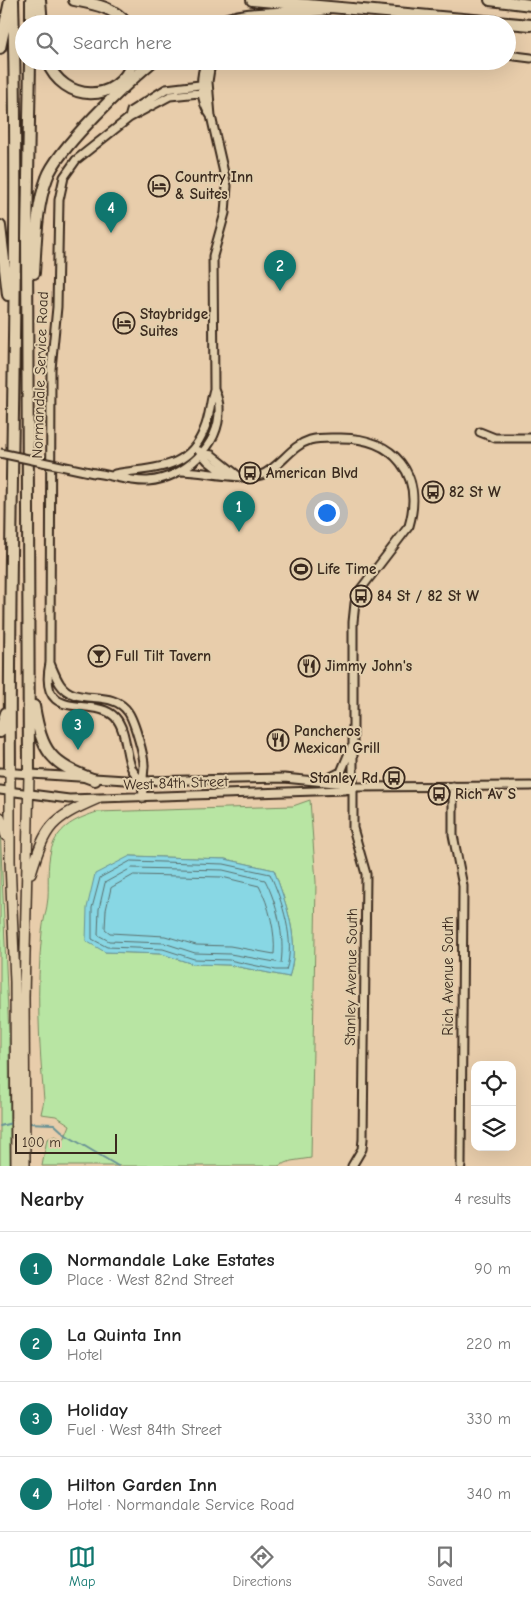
<!DOCTYPE html>
<html lang="en">
<head>
<meta charset="utf-8">
<style>
	body { margin:0; font-family:"Comic Neue",sans-serif; background:#f2f2f2; color:#222 }
	.controls { position:absolute; right:15px; bottom:15px; display:grid; overflow:hidden; border-radius:10px; box-shadow:0 5px 20px #0002 }
	.controls button { width:45px; height:45px; display:grid; place-items:center; padding:0; border:0; border-bottom:1px solid #e0e0e0; background:#fff; color:#222; font:25px sans-serif }
	.scale { position:absolute; left:15px; bottom:12px; width:102px; box-sizing:border-box; padding-left:5px; border:2px solid #3b2a1e; border-top:0; font-size:14px; line-height:18px; white-space:nowrap; color:#3b2a1e; -webkit-text-stroke:4px #e2cfad; paint-order:stroke }
	.you { position:absolute; left:326px; top:512px; width:18px; height:18px; margin:-12px; border:4px solid #fff; border-radius:50%; background:#1a73e8; box-shadow:0 0 0 8px #1a73e833 }
	.badge { display:grid; place-items:center; width:32px; height:32px; border-radius:50%; background:#0f766e; color:#fff; font-size:16px; font-weight:700 }
	.pin { position:absolute; translate:-50% -41px; filter:drop-shadow(0 1px 2px #0008) }
	.pin::after { content:''; position:absolute; top:26px; width:18px; height:15px; background:inherit; clip-path:polygon(0 0,100% 0,50% 100%) }
	.list { margin:0; padding:0; list-style:none }
	h2 { display:flex; justify-content:space-between; align-items:center; height:65px; margin:0; padding:0 20px; font-size:21px }
	h2 small { font-size:16px; font-weight:400; color:#767676 }
	.list li { display:grid; grid-template-columns:32px 1fr auto; gap:15px; align-items:center; box-sizing:border-box; height:75px; padding:0 20px; border-top:1px solid #e0e0e0 }
	.list b { display:block; font-size:19px; white-space:nowrap }
	.list p { margin:0; font-size:16px; white-space:nowrap; color:#767676 }
	.list em { font-size:16px; font-style:normal; color:#767676 }
	.icon { flex:none; width:28px; height:28px; fill:none; stroke:currentColor; stroke-width:2; stroke-linecap:round; stroke-linejoin:round }
	.map { position:relative; flex:none; width:531px; height:1166px; overflow:hidden }
	.search { position:absolute; background:#fff; box-shadow:0 5px 20px #0002; left:15px; right:15px; top:15px; height:55px; display:flex; align-items:center; gap:12px; box-sizing:border-box; padding:0 18px; border-radius:28px; color:#767676; font-size:19px }
	.sheet { height:365px; background:#fff }
	nav { display:flex; justify-content:space-around; align-items:center; box-sizing:border-box; height:70px; border-top:1px solid #e0e0e0; background:#fff; font-size:14px; color:#767676 }
	nav a { display:grid; justify-items:center; gap:2px }
	nav .on { color:#0f766e }
	.map>svg:first-child { display:block }
</style>
</head>
<body>
<div class="map">
<svg width="531" height="1166" viewBox="0 0 531 1166">
	<rect width="100%" height="100%" fill="#e8cdab"/>
	<filter id="ink" filterUnits="userSpaceOnUse"><feTurbulence type="fractalNoise" baseFrequency=".02" numOctaves="2"/><feDisplacementMap in="SourceGraphic" scale="10" xChannelSelector="R" yChannelSelector="G"/><feConvolveMatrix kernelMatrix="1 2 1 2 8 2 1 2 1" color-interpolation-filters="sRGB"/></filter>
	<g filter="url(#ink)">
		<path fill="#b8e5a3" stroke="#7a8860" fill-rule="evenodd" d="M310 800 316 882 311 1158 291 1161 278 1166H42L47 1139 55 1136 64 1140 70 1125 56 1116 41 1114 44 1100C39 1044 36 989 42 932 43 921 47 910 48 898 49 881 46 858 54 842 63 824 79 818 97 812L293 806ZM130 856 225 859 274 870C286 904 301 941 289 977L229 965 193 964 162 954 105 952Z
			M0 826 9 1037 10 1166H0Z"/>
		<path fill="#88d7e4" stroke="#699295" d="M130 856 225 859 274 870C286 904 301 941 289 977L229 965 193 964 162 954 105 952 86 941 87 908 95 874Z"/>
		<g fill="none" stroke-linecap="round" stroke-linejoin="round">
			<path stroke="#5a6f6d" stroke-width="1" d="M131 861 224 864 270 874C282 900 296 942 286 970H276L229 960 194 959 163 949 107 947 92 939V908L100 878Z
				M132 868 223 870 265 880C277 903 285 937 281 963L230 954 195 953 164 943 109 941 98 935 99 909 105 883Z
				M134 875 222 877 259 886C269 905 276 933 274 954L230 946 196 945 165 936 110 933 105 929 106 910 111 888Z"/>
			<path stroke="#699295" stroke-width="2" d="M27 1123 54 1124 66 1135 118 1166
				M0 1126 12 1123"/>
			<g stroke="#3b2a1e" stroke-width="11">
				<path id="minor" d="M507 55 531 58
					M206 61C199 78 200 102 211 116
					M129 118 131 111 166 89 208 84
					M480 432 495 438H531
					M199 451 208 461 226 475
					M202 453 212 455 237 475
					M181 471C203 471 241 481 261 475 280 468 290 446 310 440 320 437 331 438 341 438 394 438 424 474 409 526L360 590 355 603 353 622V828L366 874 363 1139 362 1149 352 1166
					M94 473C112 475 130 482 148 481 184 478 221 446 219 407 219 401 216 394 214 388L213 256 225 213 227 186 211 116 208 82 210 69 214 61
					M115 474C151 467 188 472 204 430 210 417 210 402 214 389
					M50 663C53 670 56 678 60 684 75 707 112 688 128 712 134 720 145 758 144 767 143 778 142 787 143 798
					M0 772 141 781 284 778 345 784 353 787 531 786
					M325 780 341 772 351 748
					M141 781C138 777 134 773 132 769 125 754 127 730 115 717 94 695 37 725 50 663L51 369 57 307 59 200 64 177 76 160 129 118 170 96 209 92
					M453 786V835L463 886 461 1166
					M0 790 69 799 345 790 353 787"/>
			</g>
			<g stroke="#3b2a1e" stroke-width="12">
				<path id="major" d="M10 773V861L15 982 16 1166
					M0 817 6 836
					M31 873C46 825 51 819 97 799
					M25 1166 24 997 29 775"/>
			</g>
			<g stroke="#3b2a1e" stroke-width="14">
				<path id="highway" d="M40 0 42 24
					M74 0C94 4 114 7 127 24
					M252 0 531 25
					M490 0 531 5
					M31 24V0
					M214 24C249 8 289 16 326 9
					M0 48 10 1
					M47 61C63 103 118 105 133 61
					M0 226 8 295
					M34 273C36 242 36 207 47 178 57 149 127 83 153 61
					M34 706C42 752 50 764 95 780
					M0 732 6 713
					M10 773C8 515 20 258 13 0
					M29 775 27 236 30 61"/>
			</g>
			<use href="#minor" stroke="#e2cfad" stroke-width="7"/>
			<use href="#major" stroke="#e2cfad" stroke-width="9"/>
			<use href="#highway" stroke="#e2cfad" stroke-width="10"/>
			<g stroke="#3b2a1e" stroke-width="11" stroke-linecap="butt">
				<path id="minor-bridge" d="M0 453 94 473"/>
			</g>
			<use href="#minor-bridge" stroke="#e2cfad" stroke-width="7"/>
		</g>
	</g>
	<defs>
		<g id="hotel-ring" transform="scale(1.125)"><circle r="9.5" fill="#e2cfad" stroke="#3b2a1e" stroke-width="1.5"/><path d="M-6-4.5h1.5V1H6V5H4.5V3h-9V5H-6ZM-4 0a1.8 1.8 0 1 1 3.6 0ZM.5 0V-2.5h3Q6-2.5 6 0Z" fill="#3b2a1e"/></g>
		<g id="bus-ring" transform="scale(1.125)"><circle r="9.5" fill="#e2cfad" stroke="#3b2a1e" stroke-width="1.5"/><path d="M-5-6H5V4H4V6H2V4H-2V6H-4V4H-5ZM-3.5-4V0h7V-4ZM-3.5 1.2v1.5H-2V1.2ZM2 1.2v1.5H3.5V1.2Z" fill="#3b2a1e"/></g>
		<g id="stadium-ring" transform="scale(1.125)"><circle r="9.5" fill="#e2cfad" stroke="#3b2a1e" stroke-width="1.5"/><path d="M0-5a6.5 5 0 1 0 0 10a6.5 5 0 1 0 0-10ZM-3.5-1.8h7v3.6h-7Z" fill="#3b2a1e"/></g>
		<g id="bar-ring" transform="scale(1.125)"><circle r="9.5" fill="#e2cfad" stroke="#3b2a1e" stroke-width="1.5"/><path d="M-6-5H6L.8 .8V4.5H3.5V6h-7V4.5H-.8V.8Z" fill="#3b2a1e"/></g>
		<g id="restaurant-ring" transform="scale(1.125)"><circle r="9.5" fill="#e2cfad" stroke="#3b2a1e" stroke-width="1.5"/><path d="M-5-6h1v4h1v-4h1v4h1v-4h1v5L-1.5 .5V6h-2V.5L-5-1ZM5-6V6H3V1.5H1.5Q1.5-4 5-6Z" fill="#3b2a1e"/></g>
	</defs>
	<g fill-rule="evenodd">
		<use href="#hotel-ring" x="159" y="186"/>
		<use href="#hotel-ring" x="124" y="323"/>
		<use href="#bus-ring" x="250" y="473"/>
		<use href="#bus-ring" x="433" y="492"/>
		<use href="#stadium-ring" x="301" y="569"/>
		<use href="#bus-ring" x="361" y="596"/>
		<use href="#bar-ring" x="99" y="656"/>
		<use href="#restaurant-ring" x="309" y="666"/>
		<use href="#restaurant-ring" x="278" y="740"/>
		<use href="#bus-ring" x="394" y="778"/>
		<use href="#bus-ring" x="439" y="794"/>
	</g>
	<g text-anchor="middle" stroke-width="4" stroke-linejoin="round" paint-order="stroke">
		<g font-size="15" font-weight="bold" fill="#3b2a1e" stroke="#e2cfad" text-anchor="start">
			<text x="175" y="182">Country Inn<tspan x="175" dy="17">&amp; Suites</tspan></text>
			<text x="140" y="319">Staybridge<tspan x="140" dy="17">Suites</tspan></text>
			<text x="266" y="478">American Blvd</text>
			<text x="449" y="497">82 St W</text>
			<text x="317" y="574">Life Time</text>
			<text x="377" y="601">84 St / 82 St W</text>
			<text x="115" y="661">Full Tilt Tavern</text>
			<text x="325" y="671">Jimmy John's</text>
			<text x="294" y="736">Pancheros<tspan x="294" dy="17">Mexican Grill</tspan></text>
			<text x="378" y="783" text-anchor="end">Stanley Rd</text>
			<text x="455" y="799">Rich Av S</text>
		</g>
		<g font-size="15" fill="#3b2a1e" stroke="#e2cfad">
			<text transform="translate(40 375) rotate(-88)" y="5">Normandale Service Road</text>
			<text transform="translate(176 783) rotate(-2)" y="5">West 84th Street</text>
			<text transform="translate(448 976) rotate(-90)" y="5">Rich Avenue South</text>
			<text transform="translate(351 977) rotate(-89)" y="5">Stanley Avenue South</text>
		</g>
	</g>
</svg>
<div class="controls">
<button><svg class="icon" aria-label="locate" viewBox="0 0 24 24"><circle cx="12" cy="12" r="6"/><path d="M12 2v4M12 18v4M2 12h4M18 12h4"/></svg></button>
<button><svg class="icon" aria-label="layers" viewBox="0 0 24 24"><path d="M12 4l9 5-9 5-9-5zM3 14l9 5 9-5"/></svg></button>
</div>
<div class="scale">100 m</div>
<div class="you"></div>
<div class="pin badge" style="left:239px;top:532px">1</div>
<div class="pin badge" style="left:280px;top:291px">2</div>
<div class="pin badge" style="left:78px;top:750px">3</div>
<div class="pin badge" style="left:111px;top:233px">4</div>
<div class="search"><svg class="icon" aria-label="search" viewBox="0 0 24 24"><circle cx="10" cy="10" r="6"/><path d="M15 15l6 6"/></svg>Search here</div>
</div>
<section class="sheet">
<h2>Nearby<small>4 results</small></h2>
<ul class="list">
<li><span class="badge">1</span><div><b>Normandale Lake Estates</b><p>Place · West 82nd Street</p></div><em>90 m</em></li>
<li><span class="badge">2</span><div><b>La Quinta Inn</b><p>Hotel</p></div><em>220 m</em></li>
<li><span class="badge">3</span><div><b>Holiday</b><p>Fuel · West 84th Street</p></div><em>330 m</em></li>
<li><span class="badge">4</span><div><b>Hilton Garden Inn</b><p>Hotel · Normandale Service Road</p></div><em>340 m</em></li>
</ul>
</section>
<nav>
<a class="on"><svg class="icon" aria-label="map" viewBox="0 0 24 24"><path d="M3 6l6-2 6 2 6-2v14l-6 2-6-2-6 2zM9 4v14M15 6v14"/></svg>Map</a>
<a><svg class="icon" aria-label="directions" viewBox="0 0 24 24"><path d="M12 3l9 9-9 9-9-9zM9 14v-3h6M13 9l2 2-2 2"/></svg>Directions</a>
<a><svg class="icon" aria-label="saved" viewBox="0 0 24 24"><path d="M7 4h10v16l-5-4-5 4z"/></svg>Saved</a>
</nav>
</body>
</html>
